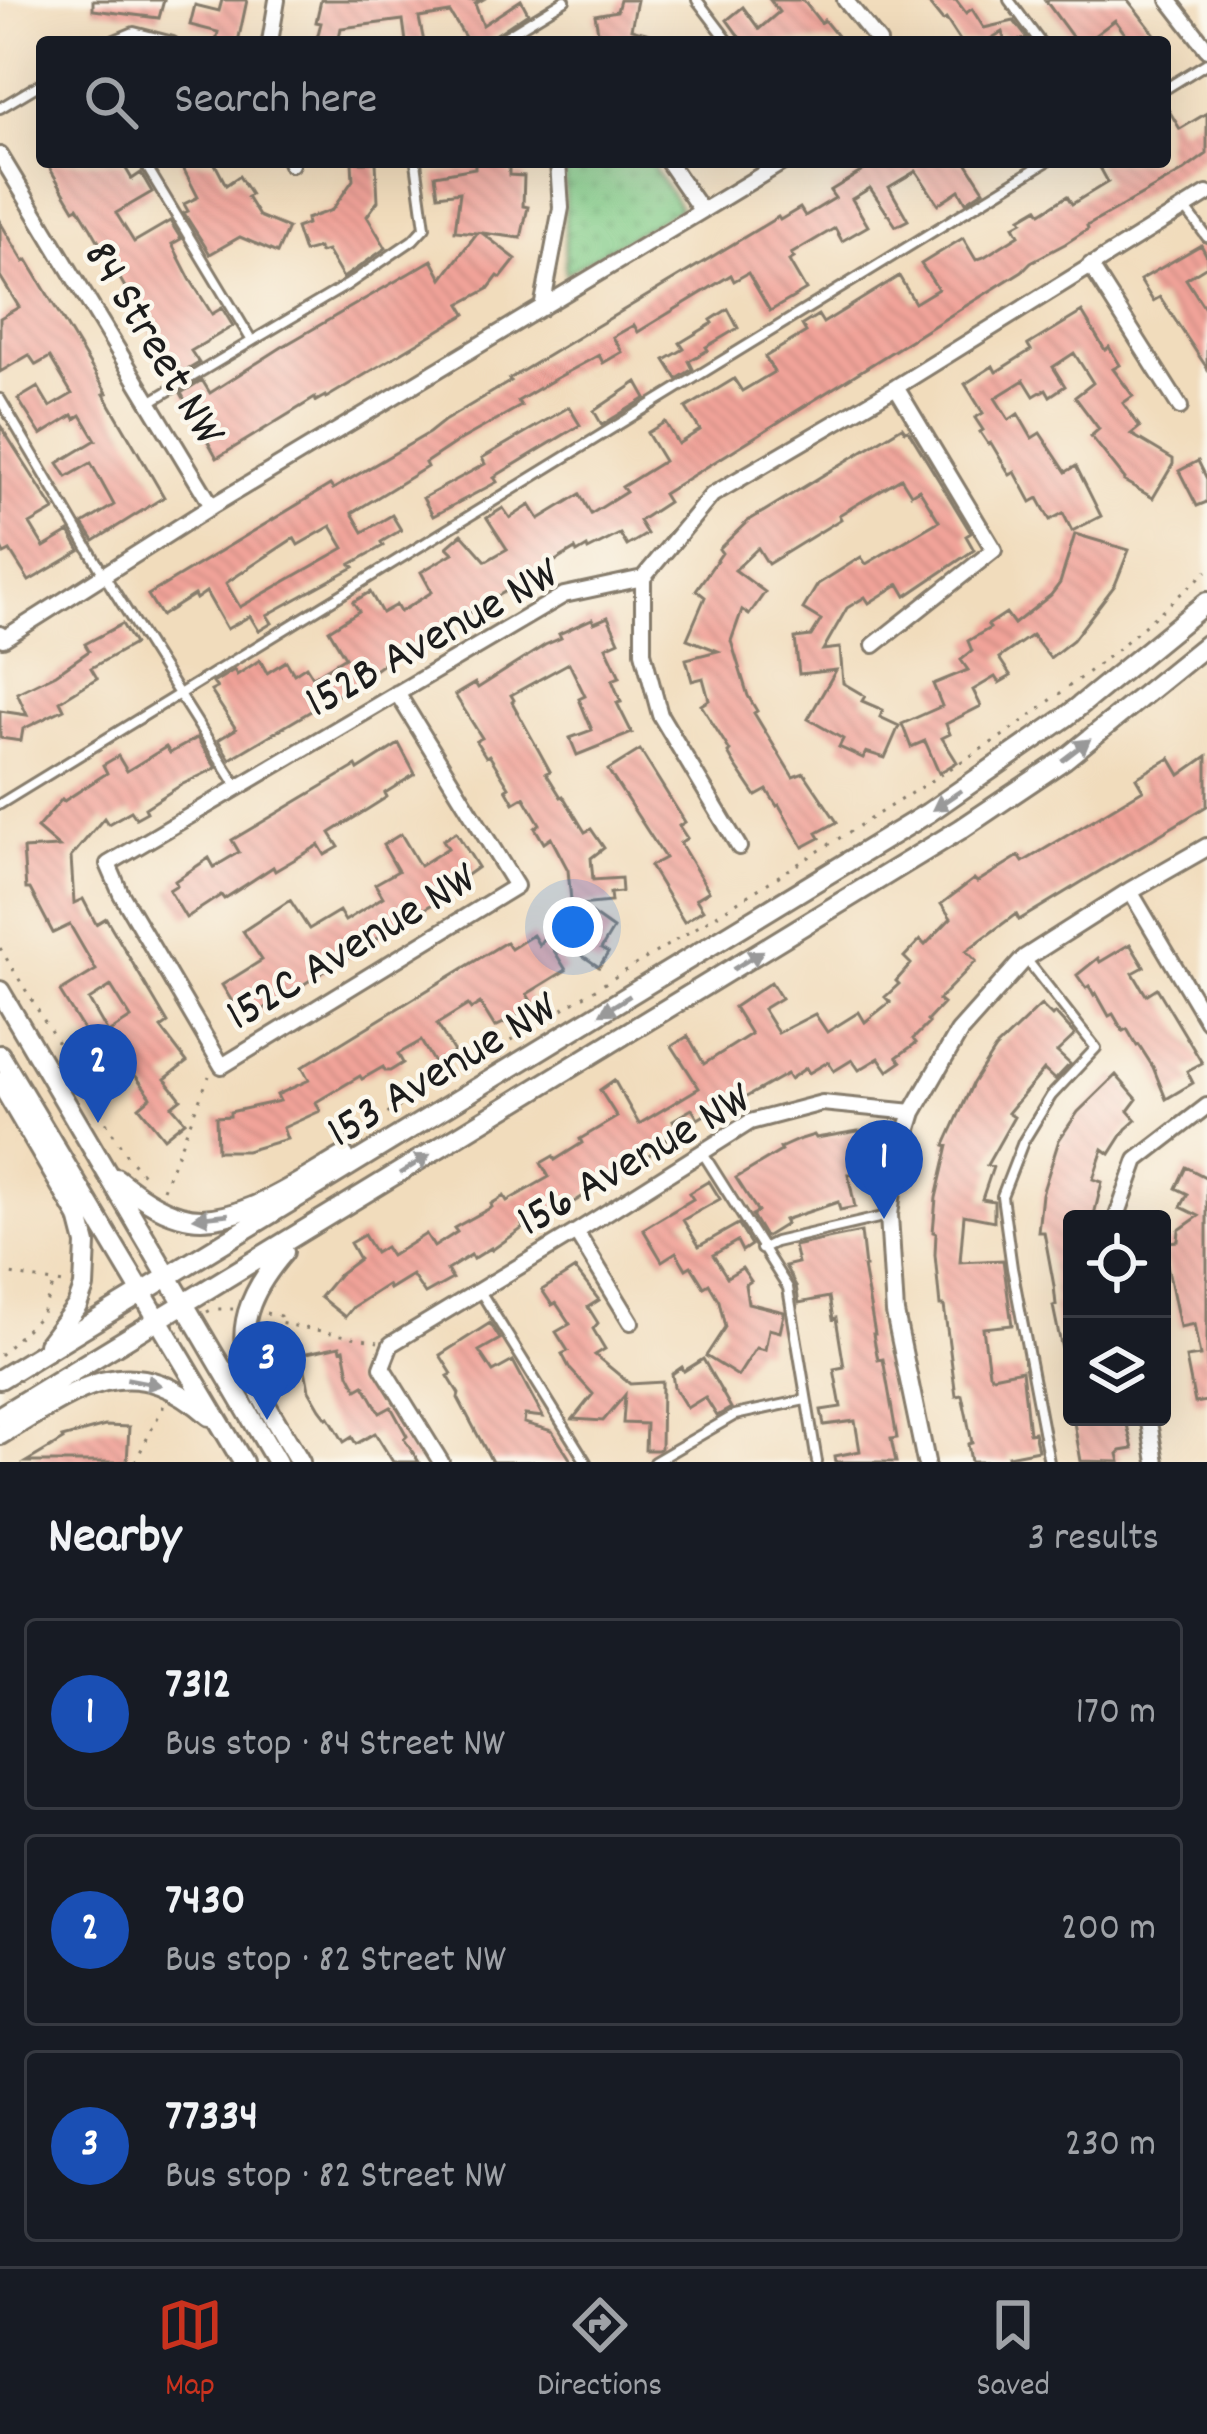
<!DOCTYPE html>
<html lang="en">
<head>
<meta charset="utf-8">
<style>
	body { margin:0; font-family:Dekko,sans-serif; background:#20242c; color:#f1f3f6 }
	.controls { position:absolute; right:36px; bottom:36px; display:grid; overflow:hidden; border-radius:12px; box-shadow:0 12px 48px #0002 }
	.controls button { width:108px; height:108px; display:grid; place-items:center; padding:0; border:0; border-bottom:3px solid #363941; background:#171b24; color:#f1f3f6; font:60px sans-serif }
	.you { position:absolute; left:573px; top:927px; width:42px; height:42px; margin:-30px; border:9px solid #fff; border-radius:50%; background:#1a73e8; box-shadow:0 0 0 18px #1a73e833 }
	.badge { display:grid; place-items:center; width:78px; height:78px; border-radius:50%; background:#c8321e; color:#fff; font-size:39px; font-weight:700 }
	.pin { position:absolute; translate:-50% -99px; filter:drop-shadow(0 3px 6px #0008) }
	.pin::after { content:''; position:absolute; top:63px; width:42px; height:36px; background:inherit; clip-path:polygon(0 0,100% 0,50% 100%) }
	.list { margin:0; padding:0; list-style:none }
	h2 { display:flex; justify-content:space-between; align-items:center; height:156px; margin:0; padding:0 48px; font-size:51px }
	h2 small { font-size:39px; font-weight:400; color:#9ea1a6 }
	.list li { display:grid; grid-template-columns:78px 1fr auto; gap:36px; align-items:center; box-sizing:border-box; height:192px; margin:0 24px 24px; padding:0 24px; border:3px solid #363941; border-radius:12px }
	.list b { display:block; font-size:45px; white-space:nowrap }
	.list p { margin:0; font-size:39px; white-space:nowrap; color:#9ea1a6 }
	.list em { font-size:39px; font-style:normal; color:#9ea1a6 }
	.icon { flex:none; width:66px; height:66px; fill:none; stroke:currentColor; stroke-width:2; stroke-linecap:round; stroke-linejoin:round }
	.map { position:relative; flex:none; width:1207px; height:1462px; overflow:hidden }
	.search { position:absolute; background:#171b24; box-shadow:0 12px 48px #0002; left:36px; right:36px; top:36px; height:132px; display:flex; align-items:center; gap:30px; box-sizing:border-box; padding:0 42px; border-radius:12px; color:#9ea1a6; font-size:45px }
	.sheet { height:804px; background:#171b24 }
	nav { display:flex; justify-content:space-around; align-items:center; box-sizing:border-box; height:168px; border-top:3px solid #363941; background:#171b24; font-size:33px; color:#9ea1a6 }
	nav a { display:grid; justify-items:center; gap:6px }
	nav .on { color:#c8321e }
	.map>svg:first-child { display:block }
</style>
</head>
<body>
<div class="map">
<svg width="1207" height="1462" viewBox="0 0 1207 1462">
	<defs>
		<pattern id="grass-dots" width="8" height="8" patternUnits="userSpaceOnUse" patternTransform="scale(3)"><rect width="8" height="8" fill="#82cc89"/><path d="M2 2h.1M6 6h.1" fill="none" stroke="#70af76" stroke-width="1.8" stroke-linecap="round"/></pattern>
		<pattern id="building-back-hatch" width="6" height="6" patternUnits="userSpaceOnUse" patternTransform="scale(3)"><rect width="6" height="6" fill="#f1a399"/><path d="M-1 5l2 2M0 0l6 6M5-1l2 2" fill="none" stroke="#ce8c83"/></pattern>
	</defs>
	<rect width="100%" height="100%" fill="#fbf7ec"/>
	<filter id="ink" filterUnits="userSpaceOnUse"><feTurbulence type="fractalNoise" baseFrequency=".00833" numOctaves="2"/><feDisplacementMap in="SourceGraphic" scale="24" xChannelSelector="R" yChannelSelector="G"/><feConvolveMatrix kernelMatrix="1 2 1 2 8 2 1 2 1" color-interpolation-filters="sRGB"/></filter>
	<filter id="wash" filterUnits="userSpaceOnUse"><feTurbulence type="fractalNoise" baseFrequency=".004" numOctaves="4" result="noise"/><feDisplacementMap in="SourceGraphic" scale="48" xChannelSelector="R" yChannelSelector="G"/><feGaussianBlur stdDeviation="2.7" result="paint"/><feColorMatrix in="noise" values="0 0 0 0 0 0 0 0 0 0 0 0 0 0 0 0 0 1.4 0 .05"/><feComposite in="paint" operator="in"/></filter>
	<g filter="url(#wash)">
		<rect width="100%" height="100%" fill="#f1dcbc"/>
		<path fill="url(#grass-dots)" stroke="#4f7452" stroke-width="3" d="M565 162H650L680 208 565 274Z"/>
		<g id="blocks">
			<path fill="url(#building-back-hatch)" fill-rule="evenodd" d="M93 0H164L159 18 93 10Z
				M222 0H247L238 42H216L218 32 190 25 195 5 219 11Z
				M321 0H482L475 4 483 25 521 0 528 13 485 42H468L450 13 419 18 424 42H406L403 20 341 28 338 42H316L321 23 316 22Z
				M620 0H637L631 29 664 38V42H600L595 15 617 11Z
				M770 0H803L821 23 824 20 842 42H743L727 20 743 7 759 29 779 12Z
				M926 0H956L966 13 972 9 984 28 1014 21 1028 39 1005 42 1002 32 985 42H961L946 19 943 21Z
				M1045 0H1128L1161 42H1131L1115 20 1086 42H1076Z
				M1165 104 1180 129 1207 113V154L1182 172 1087 226 1088 229 1065 244 1031 262 1022 271 663 494 668 502 639 521 647 534 627 546 620 534 588 550 587 547 577 553 575 549 432 636 397 654 348 689 230 759 218 740 236 729 211 691 217 688 213 683 234 670 237 675 260 660 267 673 286 661 294 674 306 666 313 677 345 657 329 630 359 611 353 602 370 592 382 613 396 605 400 612 432 592 421 572 453 553 447 547 462 534 486 561 507 549 487 518 503 508 510 518 530 505 539 519 580 494 591 514 626 492 622 487 664 461 647 433 665 422 678 444 700 430 686 408 734 379 742 391 774 372 765 357 806 332 802 325 818 315 823 323 899 276 915 303 938 289 921 264 963 238 976 260 984 257 1019 235 1014 226 1023 221 1021 218 1038 208 1041 213 1067 196 1072 204 1108 182 1097 162H1165Z
				M46 162H122L132 179 141 173 152 192 116 213 134 242 170 221 181 239 172 244 190 279 212 314 222 308 233 326 191 351 199 363 179 375 172 365 170 366 91 228 78 207 74 209Z
				M180 162H214L226 185 239 176 251 195 247 197 259 216 288 228 277 253 240 237 210 254 184 213 188 211 184 204 198 197Z
				M352 162H376L378 201 367 216 386 248 343 278 327 251 320 253 318 248 304 252 296 228 307 224 306 219 332 210 353 180Z
				M475 162H509V175L524 176 523 206 528 207 521 238 482 233 516 259 501 278 498 276 488 289 460 304 466 314 326 398 325 396 316 401 315 398 217 458 181 393 202 380 210 393 282 347 432 260 442 279 477 233 455 231 460 192 438 195 435 175 475 168Z
				M877 162H966L984 190 966 202 959 190 938 204 916 171 889 187 908 220 896 226 870 188 852 199 868 226 842 241 835 228 791 254 794 258 789 261 806 290 789 300 770 311 748 273 734 281 731 275 638 332 634 325 613 337 622 352 603 363 599 355 555 379 518 401 521 406 455 443 425 463 427 467 352 513 363 532 392 515 401 530 381 542 383 546 351 564 354 567 267 615 272 623 259 631 250 616 227 629 206 592 196 599 194 595 161 616 148 595 330 485 333 489 429 433 444 421 511 381 509 379 778 217 780 220 800 208 805 216 835 198 830 191ZM331 526 344 548 240 607 226 583 294 538 298 545Z
				M0 222 24 262 27 260 78 345 107 393 104 394 164 497 94 541 83 524 114 505 91 463 67 477 58 463 96 440 81 415 75 419 73 415 41 435 18 399 38 387 50 407 72 394 50 357 36 365 29 355 0 372V318L19 307 0 276Z
				M1201 245 1207 256V266L1186 279 1207 312V368L1160 297 1153 301 1140 280Z
				M728 309 738 328 706 347 708 350 689 361 693 369 677 379 665 360 684 349 680 343 713 323 711 320Z
				M1082 312 1105 350 1109 347 1120 365 1113 369 1133 396 1123 403 1140 427 1131 434 1173 459V464L1153 498 1124 481 1125 479 1091 436 1099 429 1075 397 1093 383 1074 353 1053 367 1065 386 1050 396 1046 389 1034 396 1024 380 995 398 1009 420 1018 414 1032 438 1040 433 1066 472 1076 466 1101 516 1072 531 1063 513 1050 520 1038 498 1031 502 1015 472 1010 475 991 443 988 444 980 432 983 430 975 418 983 413 965 384 993 366 996 372 1031 350 1028 345Z
				M637 382 646 398 602 425 594 411Z
				M569 407 580 425 494 477 497 482 433 516 423 498 485 464 482 458Z
				M0 425 54 510 30 524 44 547 69 532 80 551 29 581 10 551 4 554 0 546Z
				M902 427 905 431 908 430 971 533 966 536 974 550 906 596 899 584 869 603 865 597 847 608 823 650 840 648 843 683 865 696 862 701 883 710 880 717 899 726 885 758 866 752 863 758 839 747 843 739 808 719 836 670 799 674 795 638 811 636 821 620 803 609 818 584 861 557 866 564 939 521 919 489 911 494 901 478 839 515 841 519 768 564 758 548 735 570 765 592 749 615 742 610 731 641 748 696 757 711 754 713 793 777 804 773 837 822 817 833 820 838 803 847 779 805 777 806 767 790 756 796 735 765 728 753 730 751 701 705 709 700 703 678 692 681 686 659 718 651 687 639 705 597 696 590 722 553 719 549 748 521Z
				M1198 461 1207 479V502L1197 506 1179 471Z
				M1075 534 1129 550 1115 585 1073 640 1050 658 1032 635 999 658 1011 676 999 683 995 677 973 690 981 706 946 724 950 734 942 738 957 762 939 773 925 741 911 747 902 724 942 706 933 684 968 670 961 660 972 651 968 641 990 628 988 625 1006 613 1014 624 1051 595 1060 583Z
				M608 617 619 641 606 647 620 677 612 680 621 702 617 703 632 733 577 755 570 738 592 730 579 699 585 696 569 663 511 695 514 700 512 702 550 771 546 773 561 797 563 796 585 832 591 829 604 848 591 858 593 880 621 878 622 892 610 893 611 902 579 905 613 929 601 949 608 953 599 967 548 932 571 900 568 870 551 838 544 843 535 828 540 824 524 797 514 803 506 789 509 787 489 755 486 757 476 741 482 738 455 695 475 683 478 688 545 645 561 638 559 634 592 619 594 623Z
				M122 624 134 644 91 668 97 678 60 701 64 709 23 729 21 741 0 738V711L27 715 17 693 56 674 89 651 85 644Z
				M197 738 216 768 181 785 145 808 147 812 136 818 131 811 108 824 104 818 71 857 74 903 83 899 96 924 106 918 168 1023 161 1028 187 1062 165 1079 181 1099 172 1106 185 1121 164 1138 139 1107 151 1097 150 1095 123 1059 107 1068 60 992 96 970 70 925 53 933 30 889H26L23 849 59 847 37 828 62 799 64 801 107 773 103 765 118 756 127 771 166 747 170 753ZM111 986 131 1018 108 1033 89 1000Z
				M399 744 415 774 385 793 387 797 330 833 339 847 325 855 319 845 275 871 273 867 224 899 221 895 186 918 169 890 177 885 175 881 209 858 214 867 239 852 232 840 356 766 358 770Z
				M640 750 685 822 679 826 687 838 680 843 709 891 696 899 703 910 684 922 650 866 665 858 608 770Z
				M1207 756V806L1019 920 1016 914 966 951 976 961 938 1000 943 1004 927 1021 929 1023 913 1039 916 1043 897 1057 901 1062 888 1071 879 1058 859 1070 852 1060 834 1071 828 1062 809 1073 806 1068 790 1079 787 1074 716 1114 713 1110 698 1119 692 1109 673 1120 679 1131 653 1148 655 1151 566 1207 548 1217 544 1211 522 1225 523 1228 492 1250 491 1248 473 1259 471 1255 447 1270 452 1279 425 1294 412 1275 389 1289 387 1285 353 1307 345 1317 320 1297 339 1274 359 1259 350 1243 364 1235 375 1253 385 1247 391 1256 426 1234 434 1247 457 1232 454 1228 492 1207 491 1204 504 1196 507 1201 549 1177 541 1163 553 1156 555 1160 582 1143 580 1139 617 1117 600 1090 614 1080 639 1124 699 1088 672 1046 688 1036 704 1064 751 1034 734 1007 771 982 781 998 763 1009 778 1033 815 1014 827 1032 859 1012 865 1022 890 1002 885 997 899 984 896 981 911 964 904 957 920 940 925 945 951 918 941 904 974 879 977 882 1019 856 1023 862 1143 790 1136 778 1170 758 1180 775Z
				M456 832 478 867 447 889 450 893 256 1014 248 1001 236 1008 222 985 262 960 243 931 290 900 309 929 339 911 345 921 383 897 375 884 398 871 383 845 401 834 420 866 448 848 443 840Z
				M533 935 539 945 545 936 566 970 527 994 535 1008 495 1027 480 1003 471 1009 468 1005 437 1024 454 1052 434 1063 421 1041 398 1054 403 1063 390 1071H385L383 1067 362 1079 360 1076 316 1102 320 1111 283 1128 287 1139 246 1151H217L216 1117 230 1116V1112L280 1101 277 1095 309 1080 302 1067 506 942 511 949Z
				M1130 944 1144 967 1133 973 1146 995 1157 988 1202 1063 1187 1071 1193 1083 1166 1099 1153 1067 1139 1045 1137 1046 1127 1029 1123 1031 1113 1014 1109 1016 1096 993 1094 995 1089 986 1086 988 1077 975 1098 958 1100 962Z
				M1041 1005 1052 1016 1055 1013 1075 1035 1057 1052 1070 1064 1055 1080 1044 1070 1008 1113 1014 1117 987 1165 993 1167 982 1199 994 1201V1221L964 1215 960 1262 1003 1260 1012 1325 983 1328 989 1373 992 1376 1022 1370 1029 1433 1034 1432 1038 1450 1008 1456 1009 1462H971L968 1444 972 1443 967 1418 962 1395 956 1396 944 1306H940L935 1255 936 1233 933 1232 936 1198 948 1146 945 1145 973 1083 995 1049Z
				M1116 1075 1137 1099 1128 1111 1136 1120 1126 1129 1110 1154 1103 1149 1093 1179 1102 1182 1093 1219H1072V1368L1066 1369 1053 1306 1056 1305 1054 1286 1044 1232H1038L1042 1194 1059 1140 1078 1112Z
				M858 1131 872 1132 871 1174H848L855 1207 840 1210 838 1202 784 1220 786 1224 765 1237 752 1215 758 1212 736 1178 781 1151 780 1148 798 1140 814 1135 816 1138Z
				M1186 1167 1207 1178V1401L1195 1403 1186 1358 1200 1356 1194 1324 1180 1327 1167 1264 1166 1242 1178 1241 1179 1230 1199 1216 1181 1207 1188 1194 1176 1188Z
				M709 1181 720 1199 683 1220 699 1246 738 1224 751 1245 742 1251 737 1241 713 1255 727 1277 742 1268 751 1281 745 1285 748 1303 784 1312V1314L780 1332 769 1329 765 1350 756 1348 738 1376 706 1356 725 1327 719 1301 709 1284 704 1287 691 1266 686 1269 676 1252 662 1261 643 1229 693 1199 689 1193Z
				M861 1232 865 1267H863L875 1334H873L878 1360 883 1359 897 1438 891 1439 896 1462H836L835 1456 860 1451 855 1421 824 1425 821 1410 841 1407 834 1369 844 1367 836 1318 833 1319 829 1297 799 1303 796 1286 785 1266 798 1263 794 1246Z
				M575 1269 599 1300 588 1307 598 1323 593 1329 605 1349 595 1355 630 1384 662 1382 661 1448 658 1450H645L646 1424 623 1423 625 1395 603 1421 573 1419 593 1394 570 1369 562 1354 568 1351 556 1332 570 1324 556 1303 552 1305 542 1290Z
				M490 1323 500 1339 479 1351 493 1372 513 1361 543 1417 525 1415 524 1423 552 1431 572 1462H492L458 1398 459 1394 448 1376 452 1374 440 1355Z
				M340 1346 341 1350 344 1349 349 1374 357 1389 364 1385 380 1413 391 1407 407 1436 404 1439 419 1462H393L375 1433 356 1444 352 1437 344 1442 329 1417 327 1418 320 1409 309 1390 302 1354Z
				M703 1359 731 1408 717 1416 705 1397 687 1408 674 1387 672 1374 682 1367 684 1371Z
				M1073 1417H1125L1133 1449 1121 1451 1118 1454 1120 1462 1081 1461Z
				M105 1426 129 1427 127 1462H26L63 1440 62 1438Z"/>
		</g>
	</g>
	<g filter="url(#ink)">
		<use href="#blocks" fill-opacity="0" stroke="#867c6c" stroke-width="3"/>
		<g fill="none" stroke-linecap="round" stroke-linejoin="round">
			<g stroke="#867c6c" stroke-width="14">
				<path id="service" d="M697 0 729 42
					M1009 0 1040 42
					M110 42 134 32 173 42
					M496 42 565 0
					M1165 89 1207 63
					M0 108 42 83
					M144 162 252 341 347 285 413 240 425 227 416 162
					M1186 209 1207 237
					M0 399 104 575 237 786
					M150 402 252 341
					M0 804 1046 162
					M1026 959 1096 1048 1051 1096 1023 1142 1002 1196 1012 1268 1049 1462
					M702 1152 788 1288 817 1462
					M761 1249 775 1242 887 1216
					M480 1291 586 1462
					M654 1462 735 1415 805 1400"/>
			</g>
			<g stroke="#867c6c" stroke-width="20">
				<path id="minor" d="M845 0 879 42
					M1169 0 1207 49
					M270 42 277 0
					M0 155 212 506
					M290 162 291 164
					M668 162 701 210
					M1090 265 1180 407
					M542 308 561 208 558 162
					M643 578V652L660 715 739 847
					M0 634 3 639 212 506 783 162
					M874 645 994 550 896 387
					M397 693 516 886 222 1066 121 894 108 864 564 595 643 578 712 495 896 387 1207 194
					M1130 891 1207 1021
					M1116 1219 1137 1160 1207 1106
					M576 1232 631 1322
					M1148 1417 1156 1462
					M441 1462 382 1367 391 1344 576 1232 750 1122 822 1103 913 1112"/>
			</g>
			<g stroke="#867c6c" stroke-width="22">
				<path id="tertiary" d="M926 1462 895 1313 889 1215 894 1175 913 1112 959 1032 1025 958 1130 891 1207 847"/>
			</g>
			<g stroke="#867c6c" stroke-width="24">
				<path id="secondary" d="M0 991 277 1462
					M0 1055 243 1462
					M0 1082 79 1217 86 1244 84 1287 77 1306 48 1344
					M116 1178C136 1194 156 1209 181 1216 231 1232 302 1180 344 1156
					M284 1252C211 1337 252 1380 300 1462
					M0 1379 928 813 1066 717 1207 602
					M0 1416 961 829 1065 759 1207 644
					M0 1435C78 1390 128 1344 210 1416"/>
			</g>
			<path stroke="#867c6c" stroke-width="3" stroke-dasharray="3 9" stroke-linecap="butt" d="M0 948 127 1156 147 1179
				M346 1138 459 1072 704 923 1007 733 1112 654 1207 571
				M163 1189 209 1076
				M0 1272 68 1285
				M207 1312 213 1309H233
				M266 1313 280 1316 279 1323 378 1342
				M0 1355 41 1315 54 1284
				M135 1462 164 1405"/>
			<use href="#service" stroke="#fff" stroke-width="8"/>
			<use href="#minor" stroke="#fff" stroke-width="14"/>
			<use href="#tertiary" stroke="#fff" stroke-width="16"/>
			<use href="#secondary" stroke="#fff" stroke-width="18"/>
		</g>
		<defs><path id="oneway-solid" d="M-6-.8H1V-3.2L6.5 0L1 3.2V.8H-6Z" transform="scale(3)"/></defs>
		<g fill="#999">
			<use href="#oneway-solid" transform="translate(1076 750) rotate(-37)"/>
			<use href="#oneway-solid" transform="translate(947 800) rotate(146)"/>
			<use href="#oneway-solid" transform="translate(748 960) rotate(-32)"/>
			<use href="#oneway-solid" transform="translate(615 1005) rotate(148)"/>
			<use href="#oneway-solid" transform="translate(415 1164) rotate(-32)"/>
			<use href="#oneway-solid" transform="translate(211 1216) rotate(174)"/>
			<use href="#oneway-solid" transform="translate(144 1382) rotate(11)"/>
		</g>
	</g>
	<g text-anchor="middle" stroke-width="9" stroke-linejoin="round" paint-order="stroke">
		<g font-size="48" fill="#1c1c1c" stroke="#fbf7ec">
			<text transform="translate(158 341) rotate(59)" y="17">84 Street NW</text>
			<text transform="translate(430 634) rotate(-29)" y="17">152B Avenue NW</text>
			<text transform="translate(349 943) rotate(-31)" y="17">152C Avenue NW</text>
			<text transform="translate(440 1066) rotate(-31)" y="17">153 Avenue NW</text>
			<text transform="translate(632 1156) rotate(-30)" y="17">156 Avenue NW</text>
		</g>
	</g>
</svg>
<div class="controls">
<button><svg class="icon" aria-label="locate" viewBox="0 0 24 24"><circle cx="12" cy="12" r="6"/><path d="M12 2v4M12 18v4M2 12h4M18 12h4"/></svg></button>
<button><svg class="icon" aria-label="layers" viewBox="0 0 24 24"><path d="M12 4l9 5-9 5-9-5zM3 14l9 5 9-5"/></svg></button>
</div>
<div class="you"></div>
<div class="pin badge" style="left:884px;top:1219px;background:#1a4fb4">1</div>
<div class="pin badge" style="left:98px;top:1123px;background:#1a4fb4">2</div>
<div class="pin badge" style="left:267px;top:1420px;background:#1a4fb4">3</div>
<div class="search"><svg class="icon" aria-label="search" viewBox="0 0 24 24"><circle cx="10" cy="10" r="6"/><path d="M15 15l6 6"/></svg>Search here</div>
</div>
<section class="sheet">
<h2>Nearby<small>3 results</small></h2>
<ul class="list">
<li><span class="badge" style="background:#1a4fb4">1</span><div><b>7312</b><p>Bus stop · 84 Street NW</p></div><em>170 m</em></li>
<li><span class="badge" style="background:#1a4fb4">2</span><div><b>7430</b><p>Bus stop · 82 Street NW</p></div><em>200 m</em></li>
<li><span class="badge" style="background:#1a4fb4">3</span><div><b>77334</b><p>Bus stop · 82 Street NW</p></div><em>230 m</em></li>
</ul>
</section>
<nav>
<a class="on"><svg class="icon" aria-label="map" viewBox="0 0 24 24"><path d="M3 6l6-2 6 2 6-2v14l-6 2-6-2-6 2zM9 4v14M15 6v14"/></svg>Map</a>
<a><svg class="icon" aria-label="directions" viewBox="0 0 24 24"><path d="M12 3l9 9-9 9-9-9zM9 14v-3h6M13 9l2 2-2 2"/></svg>Directions</a>
<a><svg class="icon" aria-label="saved" viewBox="0 0 24 24"><path d="M7 4h10v16l-5-4-5 4z"/></svg>Saved</a>
</nav>
</body>
</html>
